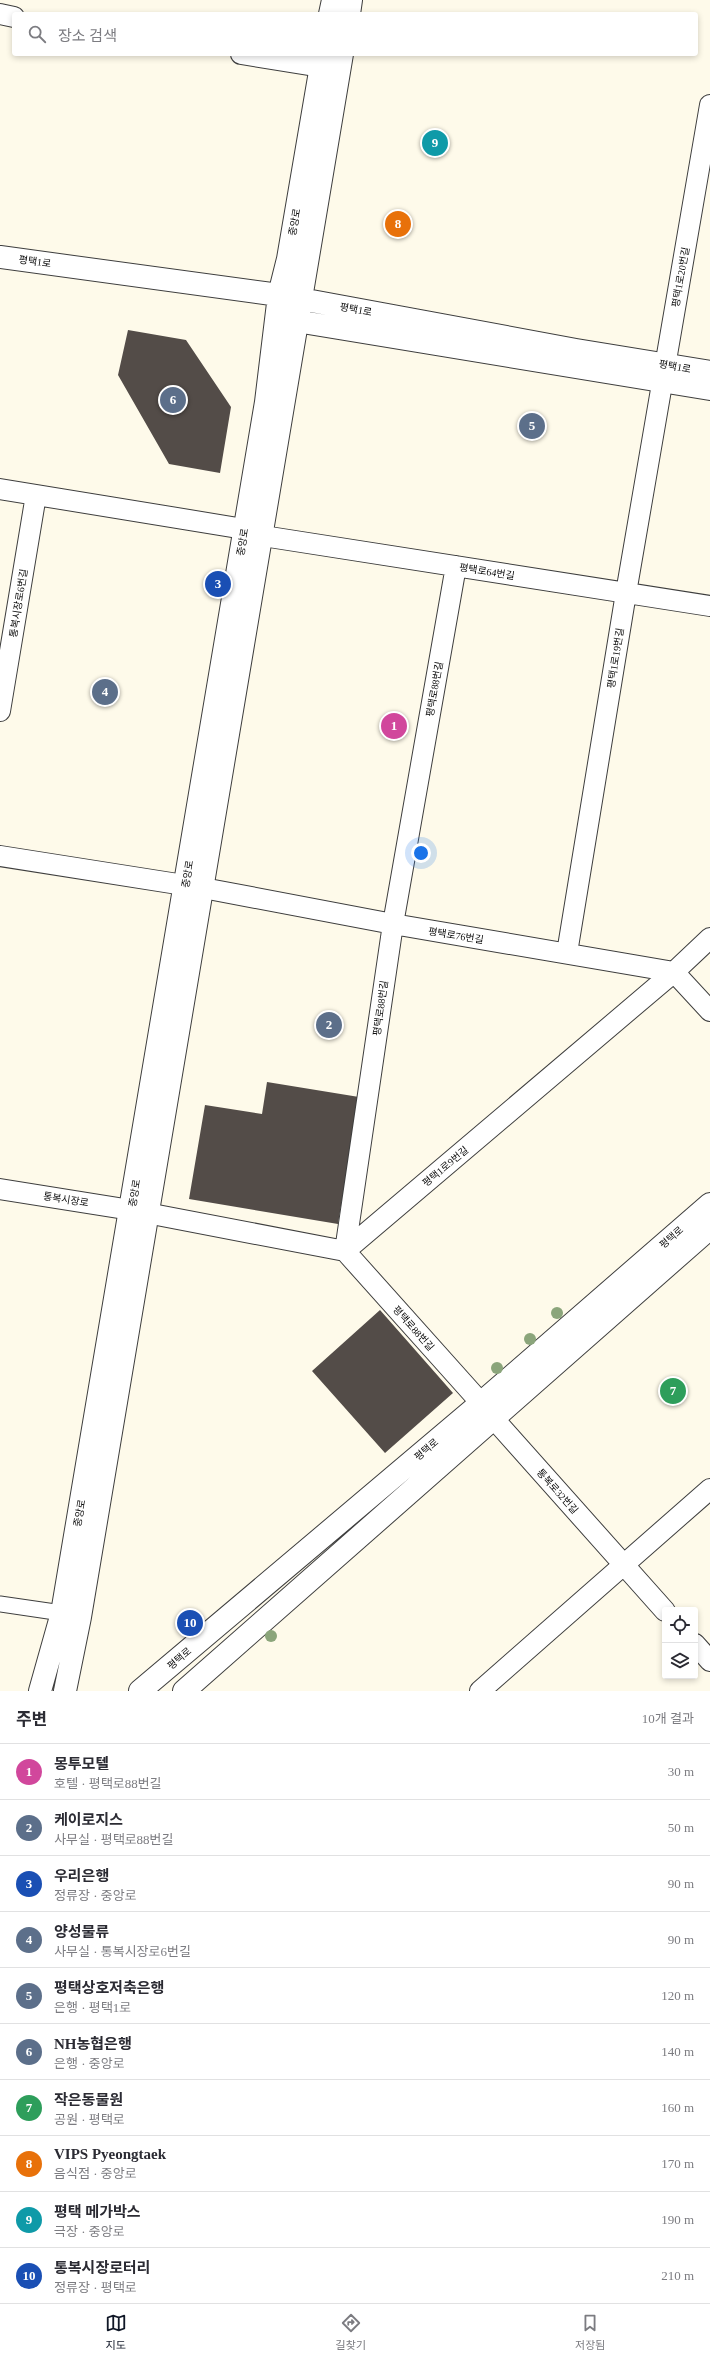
<!DOCTYPE html>
<html lang="ko">
<head>
<meta charset="utf-8">
<style>
	body { margin:0; font-family:"Times New Roman","Noto Sans KR",serif; background:#f7f7f7; color:#2b2b33 }
	.controls { position:absolute; right:12px; bottom:12px; display:grid; overflow:hidden; border-radius:4px; box-shadow:0 2px 6px #0003 }
	.controls button { width:36px; height:36px; display:grid; place-items:center; padding:0; border:0; border-bottom:1px solid #e1e1e2; background:#fff; color:#2b2b33; font:20px sans-serif }
	.you { position:absolute; left:421px; top:853px; width:14px; height:14px; margin:-10px; border:3px solid #fff; border-radius:50%; background:#1a73e8; box-shadow:0 0 0 6px #1a73e833 }
	.badge { display:grid; place-items:center; width:26px; height:26px; border-radius:50%; background:#111827; color:#fff; font-size:13px; font-weight:700 }
	.pin { position:absolute; translate:-50% -50%; border:2px solid #fff; box-shadow:0 1px 4px #0006 }
	.list { margin:0; padding:0; list-style:none }
	h2 { display:flex; justify-content:space-between; align-items:center; height:52px; margin:0; padding:0 16px; font-size:17px }
	h2 small { font-size:13px; font-weight:400; color:#7c7c81 }
	.list li { display:grid; grid-template-columns:26px 1fr auto; gap:12px; align-items:center; box-sizing:border-box; height:56px; padding:0 16px; border-top:1px solid #e1e1e2 }
	.list b { display:block; font-size:15px; white-space:nowrap }
	.list p { margin:0; font-size:13px; white-space:nowrap; color:#7c7c81 }
	.list em { font-size:13px; font-style:normal; color:#7c7c81 }
	.icon { flex:none; width:22px; height:22px; fill:none; stroke:currentColor; stroke-width:2; stroke-linecap:round; stroke-linejoin:round }
	.map { position:relative; flex:none; width:710px; height:1691px; overflow:hidden }
	.search { position:absolute; background:#fff; box-shadow:0 2px 6px #0003; left:12px; right:12px; top:12px; height:44px; display:flex; align-items:center; gap:10px; box-sizing:border-box; padding:0 14px; border-radius:4px; color:#7c7c81; font-size:15px }
	.sheet { height:612px; background:#fff }
	nav { display:flex; justify-content:space-around; align-items:center; box-sizing:border-box; height:56px; border-top:1px solid #e1e1e2; background:#fff; font-size:11px; color:#7c7c81 }
	nav a { display:grid; justify-items:center; gap:2px }
	nav .on { color:#111827 }
	.map>svg:first-child { display:block }
</style>
</head>
<body>
<div class="map">
<svg width="710" height="1691" viewBox="0 0 710 1691">
	<rect width="100%" height="100%" fill="#fefaea"/>
	<path fill="#534c48" d="M128 330 186 340 231 407 220 473 169 464 118 375Z
		M267 1082 359 1097 338 1224 189 1199 205 1105 262 1114Z
		M380 1310 453 1393 385 1453 312 1371Z"/>
	<g fill="none" stroke-linecap="round" stroke-linejoin="round">
		<g stroke="#3e3e3e" stroke-width="17">
			<path id="pedestrian" d="M0 1604 62 1613"/>
		</g>
		<g stroke="#3e3e3e" stroke-width="22">
			<path id="minor" d="M0 14 14 17
				M241 54 321 67
				M0 489 244 529
				M263 536 710 606
				M456 566 393 924 345 1251 481 1403
				M0 711 36 495
				M0 856 203 888 393 924 674 972 710 1011
				M567 953 626 593 710 105
				M0 1189 131 1210 345 1251
				M345 1251 674 972 710 938
				M494 1419 665 1611
				M695 1644 710 1661
				M480 1691 710 1489"/>
		</g>
		<g stroke="#3e3e3e" stroke-width="24">
			<path id="tertiary" d="M330 14 333 0
				M349 14 351 0
				M0 257 279 295 576 350 710 372
				M284 319 710 389
				M40 1691 62 1613 266 402 279 295 288 259 323 54
				M65 1691 80 1617 342 54
				M140 1691 481 1403 710 1204
				M184 1691 710 1228"/>
		</g>
		<use href="#pedestrian" stroke="#fff" stroke-width="15"/>
		<use href="#minor" stroke="#fff" stroke-width="20"/>
		<use href="#tertiary" stroke="#fff" stroke-width="22"/>
	</g>
	<g fill="#8ba57b">
		<circle cx="557" cy="1313" r="6"/>
		<circle cx="530" cy="1339" r="6"/>
		<circle cx="497" cy="1368" r="6"/>
		<circle cx="271" cy="1636" r="6"/>
	</g>
	<g text-anchor="middle" stroke-width="4" stroke-linejoin="round" paint-order="stroke">
		<g font-size="10" fill="#0b0b0b" stroke="#fff">
			<text transform="translate(294 222) rotate(-80)" y="4">중앙로</text>
			<text transform="translate(35 261) rotate(8)" y="4">평택1로</text>
			<text transform="translate(680 277) rotate(-80)" y="4">평택1로20번길</text>
			<text transform="translate(356 309) rotate(10)" y="4">평택1로</text>
			<text transform="translate(675 366) rotate(10)" y="4">평택1로</text>
			<text transform="translate(242 542) rotate(-81)" y="4">중앙로</text>
			<text transform="translate(487 571) rotate(9)" y="4">평택로64번길</text>
			<text transform="translate(18 603) rotate(-81)" y="4">통복시장로6번길</text>
			<text transform="translate(615 658) rotate(-81)" y="4">평택1로19번길</text>
			<text transform="translate(434 689) rotate(-80)" y="4">평택로88번길</text>
			<text transform="translate(187 874) rotate(-81)" y="4">중앙로</text>
			<text transform="translate(456 935) rotate(9)" y="4">평택로76번길</text>
			<text transform="translate(380 1008) rotate(-82)" y="4">평택로88번길</text>
			<text transform="translate(445 1166) rotate(-40)" y="4">평택1로9번길</text>
			<text transform="translate(134 1193) rotate(-81)" y="4">중앙로</text>
			<text transform="translate(66 1199) rotate(9)" y="4">통복시장로</text>
			<text transform="translate(671 1237) rotate(-41)" y="4">평택로</text>
			<text transform="translate(414 1328) rotate(48)" y="4">평택로88번길</text>
			<text transform="translate(426 1449) rotate(-40)" y="4">평택로</text>
			<text transform="translate(558 1491) rotate(48)" y="4">통복로32번길</text>
			<text transform="translate(79 1513) rotate(-80)" y="4">중앙로</text>
			<text transform="translate(179 1658) rotate(-40)" y="4">평택로</text>
		</g>
	</g>
</svg>
<div class="controls">
<button><svg class="icon" aria-label="locate" viewBox="0 0 24 24"><circle cx="12" cy="12" r="6"/><path d="M12 2v4M12 18v4M2 12h4M18 12h4"/></svg></button>
<button><svg class="icon" aria-label="layers" viewBox="0 0 24 24"><path d="M12 4l9 5-9 5-9-5zM3 14l9 5 9-5"/></svg></button>
</div>
<div class="you"></div>
<div class="pin badge" style="left:394px;top:726px;background:#d1479c">1</div>
<div class="pin badge" style="left:329px;top:1025px;background:#5c6f8a">2</div>
<div class="pin badge" style="left:218px;top:584px;background:#1a4fb4">3</div>
<div class="pin badge" style="left:105px;top:692px;background:#5c6f8a">4</div>
<div class="pin badge" style="left:532px;top:426px;background:#5c6f8a">5</div>
<div class="pin badge" style="left:173px;top:400px;background:#5c6f8a">6</div>
<div class="pin badge" style="left:673px;top:1391px;background:#2e9e5b">7</div>
<div class="pin badge" style="left:398px;top:224px;background:#e8710a">8</div>
<div class="pin badge" style="left:435px;top:143px;background:#0f9aa8">9</div>
<div class="pin badge" style="left:190px;top:1623px;background:#1a4fb4">10</div>
<div class="search"><svg class="icon" aria-label="search" viewBox="0 0 24 24"><circle cx="10" cy="10" r="6"/><path d="M15 15l6 6"/></svg>장소 검색</div>
</div>
<section class="sheet">
<h2>주변<small>10개 결과</small></h2>
<ul class="list">
<li><span class="badge" style="background:#d1479c">1</span><div><b>몽투모텔</b><p>호텔 · 평택로88번길</p></div><em>30 m</em></li>
<li><span class="badge" style="background:#5c6f8a">2</span><div><b>케이로지스</b><p>사무실 · 평택로88번길</p></div><em>50 m</em></li>
<li><span class="badge" style="background:#1a4fb4">3</span><div><b>우리은행</b><p>정류장 · 중앙로</p></div><em>90 m</em></li>
<li><span class="badge" style="background:#5c6f8a">4</span><div><b>양성물류</b><p>사무실 · 통복시장로6번길</p></div><em>90 m</em></li>
<li><span class="badge" style="background:#5c6f8a">5</span><div><b>평택상호저축은행</b><p>은행 · 평택1로</p></div><em>120 m</em></li>
<li><span class="badge" style="background:#5c6f8a">6</span><div><b>NH농협은행</b><p>은행 · 중앙로</p></div><em>140 m</em></li>
<li><span class="badge" style="background:#2e9e5b">7</span><div><b>작은동물원</b><p>공원 · 평택로</p></div><em>160 m</em></li>
<li><span class="badge" style="background:#e8710a">8</span><div><b>VIPS Pyeongtaek</b><p>음식점 · 중앙로</p></div><em>170 m</em></li>
<li><span class="badge" style="background:#0f9aa8">9</span><div><b>평택 메가박스</b><p>극장 · 중앙로</p></div><em>190 m</em></li>
<li><span class="badge" style="background:#1a4fb4">10</span><div><b>통복시장로터리</b><p>정류장 · 평택로</p></div><em>210 m</em></li>
</ul>
</section>
<nav>
<a class="on"><svg class="icon" aria-label="map" viewBox="0 0 24 24"><path d="M3 6l6-2 6 2 6-2v14l-6 2-6-2-6 2zM9 4v14M15 6v14"/></svg>지도</a>
<a><svg class="icon" aria-label="directions" viewBox="0 0 24 24"><path d="M12 3l9 9-9 9-9-9zM9 14v-3h6M13 9l2 2-2 2"/></svg>길찾기</a>
<a><svg class="icon" aria-label="saved" viewBox="0 0 24 24"><path d="M7 4h10v16l-5-4-5 4z"/></svg>저장됨</a>
</nav>
</body>
</html>
